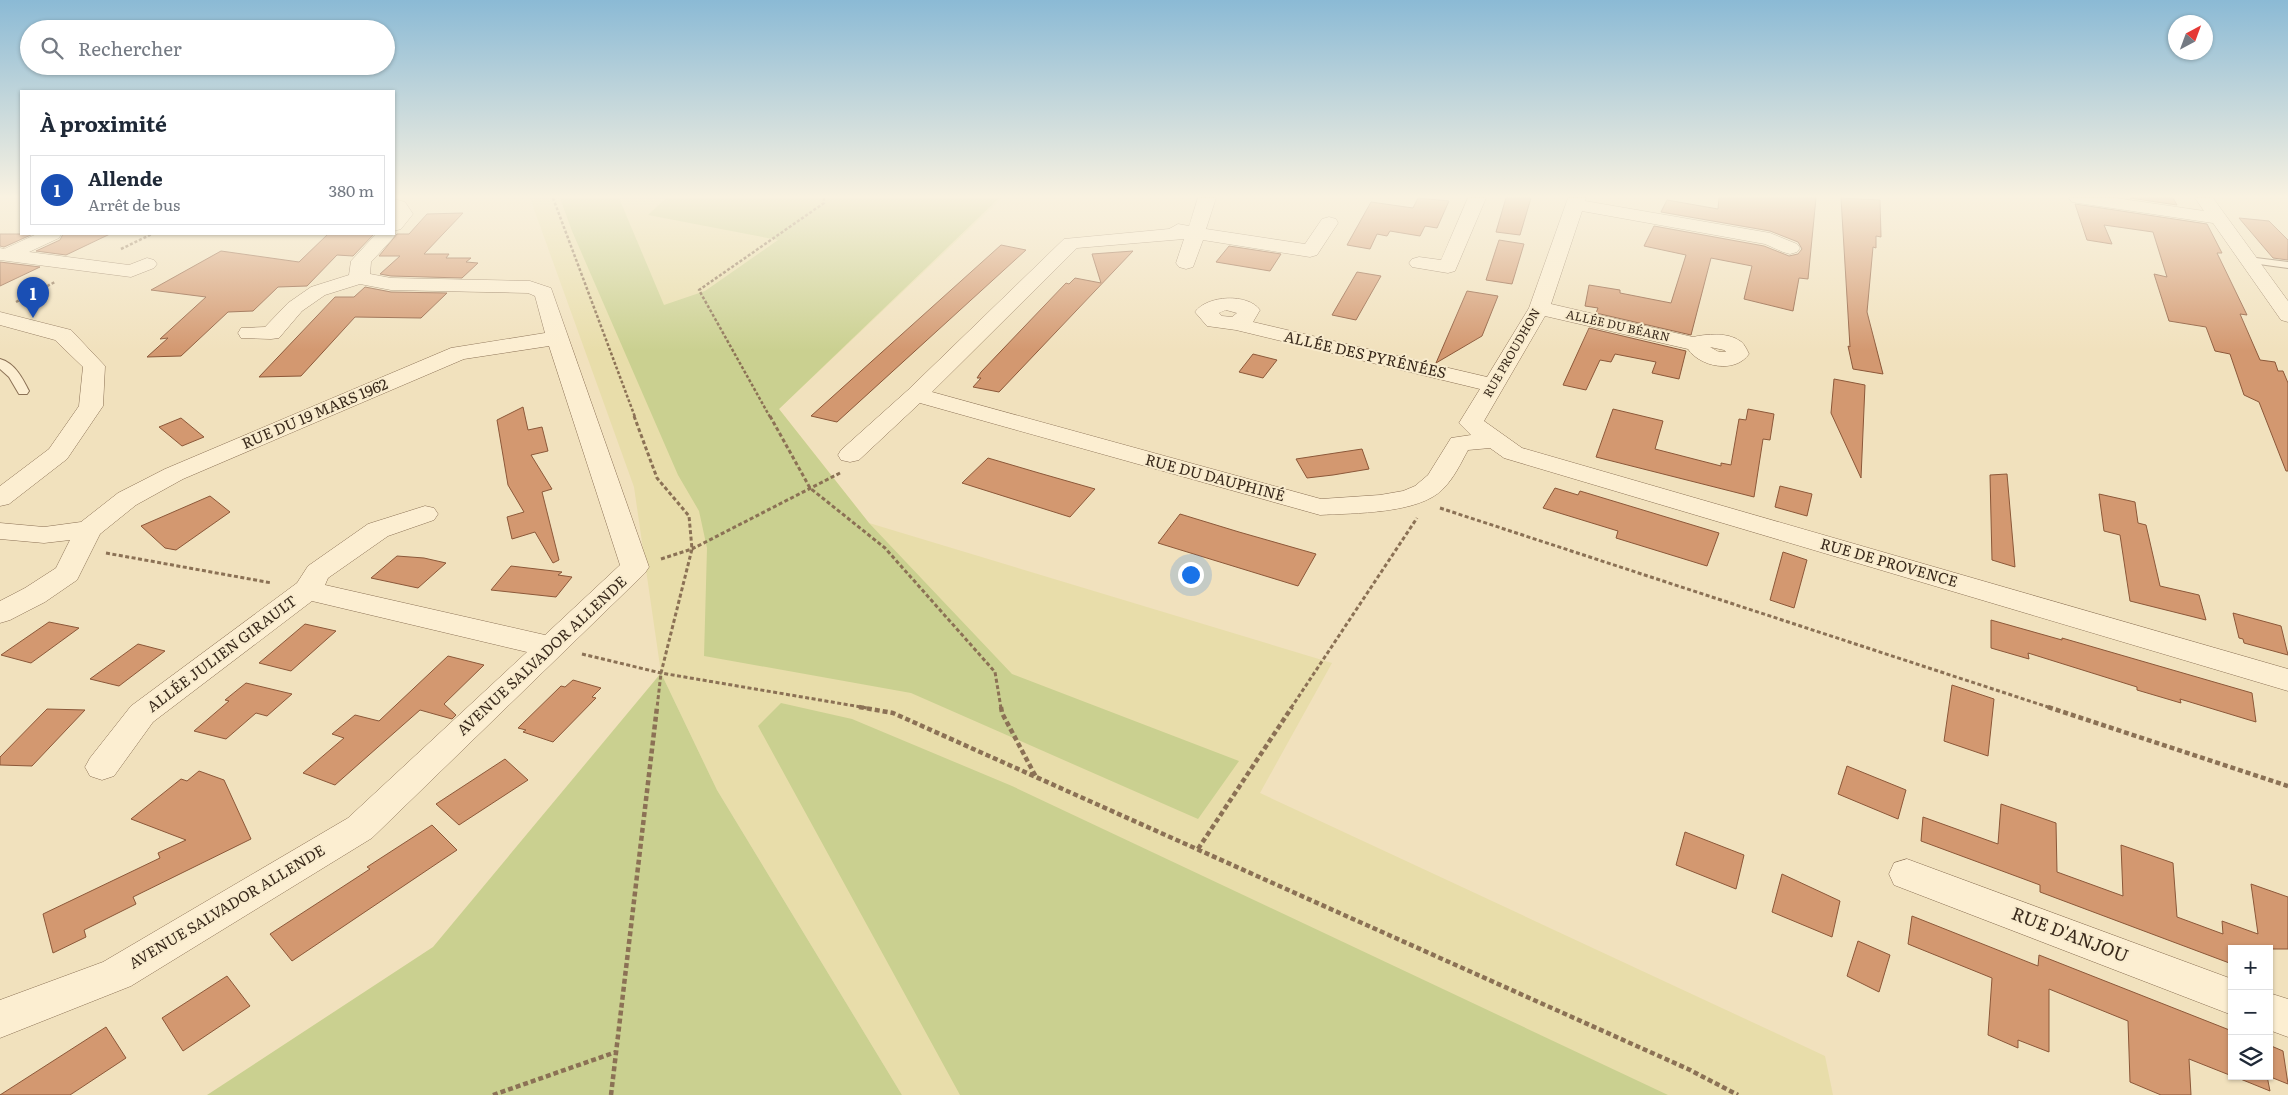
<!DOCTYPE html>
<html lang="fr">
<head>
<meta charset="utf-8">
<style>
	body { margin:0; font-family:Literata,serif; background:#f2f2f3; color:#1f2937 }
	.controls { position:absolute; right:15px; bottom:15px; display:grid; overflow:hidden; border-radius:0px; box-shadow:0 1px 4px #0004 }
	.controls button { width:45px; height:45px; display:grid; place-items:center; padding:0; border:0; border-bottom:1px solid #e0e1e3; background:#fff; color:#1f2937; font:25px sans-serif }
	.compass { position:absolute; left:2168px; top:15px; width:45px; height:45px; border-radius:50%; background:#fff; box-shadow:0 1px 4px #0004; rotate:41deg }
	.you { position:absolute; left:1190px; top:574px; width:18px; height:18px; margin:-12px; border:4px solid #fff; border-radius:50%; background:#1a73e8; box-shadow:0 0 0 8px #1a73e833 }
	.badge { display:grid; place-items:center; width:32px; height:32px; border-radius:50%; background:#b45309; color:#fff; font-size:16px; font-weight:700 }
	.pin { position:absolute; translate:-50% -41px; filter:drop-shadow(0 1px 2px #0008) }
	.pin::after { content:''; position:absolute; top:26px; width:18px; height:15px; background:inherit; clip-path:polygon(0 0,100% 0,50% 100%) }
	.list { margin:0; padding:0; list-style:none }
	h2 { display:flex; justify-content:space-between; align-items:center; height:65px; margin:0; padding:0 20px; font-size:21px }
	h2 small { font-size:16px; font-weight:400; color:#747a83 }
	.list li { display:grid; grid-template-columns:32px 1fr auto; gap:15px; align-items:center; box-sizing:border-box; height:70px; margin:0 10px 10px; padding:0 10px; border:1px solid #e0e1e3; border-radius:0px }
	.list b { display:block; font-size:19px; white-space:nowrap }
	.list p { margin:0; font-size:16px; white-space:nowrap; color:#747a83 }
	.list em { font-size:16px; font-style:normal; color:#747a83 }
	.icon { flex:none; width:28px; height:28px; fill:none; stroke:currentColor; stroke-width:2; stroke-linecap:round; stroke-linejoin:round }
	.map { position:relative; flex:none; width:2288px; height:1095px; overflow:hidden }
	.search { position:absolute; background:#fff; box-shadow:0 1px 4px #0004; left:20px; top:20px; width:375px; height:55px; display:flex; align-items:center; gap:12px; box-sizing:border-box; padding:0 18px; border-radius:28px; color:#747a83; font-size:19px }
	.panel { position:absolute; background:#fff; box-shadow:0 1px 4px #0004; left:20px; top:90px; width:375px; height:145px; border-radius:0px }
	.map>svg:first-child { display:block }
</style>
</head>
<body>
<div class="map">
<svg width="2288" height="1095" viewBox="0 0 2288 1095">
	<rect width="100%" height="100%" fill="#f1e1bd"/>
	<path fill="#e8ddaa" d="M530 198H1002L779 409 869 523 1332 663 1260 793 1825 1056 1833 1095H902L717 790 661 673 634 487Z"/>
	<path fill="#cad090" d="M560 198H619L664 305 705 291 778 240 648 215 666 198H999L779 409 869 523 1012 674 1239 761 1198 819 911 693 704 656 707 548 699 511 678 475 572 231Z
		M661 673 717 790 902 1095H207L433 947Z
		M781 703 852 719 1012 786 1668 1095H960L758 726Z"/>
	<path fill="#d39870" stroke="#8c5839" d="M1418 198 1449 201 1437 228 1425 226 1420 236 1390 231 1387 236 1377 234 1370 249 1347 245 1371 202 1413 208Z
		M1506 198H1531L1520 235 1496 232Z
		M1719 198H1816L1808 279 1799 278 1793 311 1744 299 1752 266 1711 258 1691 335 1596 313 1598 308 1585 306 1589 285 1620 290V293L1671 303 1686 255 1644 246 1654 226 1764 246 1789 256 1798 254 1802 249 1798 242 1770 231 1661 212 1667 200 1718 209Z
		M1841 198 1880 200 1881 237 1876 236V248L1873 247 1867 312 1883 374 1853 369 1848 346 1850 347Z
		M2130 198H2173L2177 205Z
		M2075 204 2207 224 2222 253H2217L2247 315 2240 314 2260 360 2275 362 2278 371H2283L2288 383V471H2286L2259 402 2244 395 2230 354 2215 351 2206 327 2169 321 2154 274 2167 277 2153 232 2104 225 2112 244 2087 240Z
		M463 213 424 254H449L446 258H471L466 262 478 263 462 278 391 276 380 274 400 256H379L397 234H409L427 214Z
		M2239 218 2269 221 2288 240V260L2273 258Z
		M0 234H33L4 247 0 246Z
		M63 234H110L66 255 36 251 60 240Z
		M328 234H374L353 256 337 255 307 286 278 287 253 311 228 312 181 356 147 357 168 338 160 339 206 297 151 290 221 251 299 262Z
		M1499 240 1524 244 1512 284 1486 280Z
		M1001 245 1026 250 837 422 811 416Z
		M1229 246 1281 254 1270 271 1216 262Z
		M1133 251 999 392 973 387 981 378H977L981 372 1066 283 1069 284 1075 278 1101 283 1092 254Z
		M0 262 40 267 0 286Z
		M1357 272 1381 276 1356 320 1332 315Z
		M365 287 391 292 447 293 421 318 355 317 301 376 259 377 335 297H354Z
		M1467 291 1498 296 1482 336 1436 363Z
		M1589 328 1686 351 1679 379 1652 373 1656 362 1615 354 1611 362 1600 360 1586 390 1563 385Z
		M1253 354 1277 360 1263 378 1239 372Z
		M1834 379 1865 385 1861 478 1831 413Z
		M523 407 528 430 542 427 548 451 531 455 552 489 542 492 559 560 553 563 535 532 512 539 507 517 524 512 508 485 497 420Z
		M1613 409 1663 421 1655 449 1721 466V463L1731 465 1739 419 1746 420 1748 409 1774 414 1770 440 1763 439 1754 497 1596 457Z
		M181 418 204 437 182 446 159 427Z
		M1362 449 1369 469 1333 475 1307 478 1296 459Z
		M988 458 1039 473 1095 489 1070 517 962 483Z
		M2007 474 2015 567 1992 560 1990 475Z
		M1780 486 1812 494 1807 516 1775 507Z
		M1555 488 1578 495 1580 491 1719 533 1707 566 1616 538 1618 531 1543 508Z
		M2099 494 2135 502 2138 523 2146 525 2160 586 2199 595 2206 620 2130 601 2120 535 2104 531Z
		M210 496 230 512 176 550 165 548 141 526Z
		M1180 514 1239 532 1316 554 1298 586 1158 543Z
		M1783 552 1807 560 1794 608 1770 600Z
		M397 556 424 558 446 563 418 588 371 578Z
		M511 566 562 572 558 575 572 577 556 597 491 590Z
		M2233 613 2281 626 2288 655 2244 643 2243 639 2239 638Z
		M1991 620 2062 640V638L2252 693 2256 722 2180 699 2181 703 2137 690V687L2028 653 2029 659 1991 648Z
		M49 622 79 628 31 663 1 655Z
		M305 624 336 631 291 671 259 663Z
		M138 644 165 651 119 686 90 679Z
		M448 656 484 665 444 704 456 715 452 719 420 710 335 785 303 773 344 738 332 734 355 715 379 721Z
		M573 680 601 688 592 697 596 698 553 742 523 732 526 730 518 728 561 686 565 687Z
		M246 683 292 694 267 716 256 713 226 739 194 731 229 701 225 700Z
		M1952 685 1994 699 1988 756 1944 741Z
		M47 709 85 710 32 766 0 765V757Z
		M505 759 528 780 459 825 436 804Z
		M1847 766 1906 790 1898 819 1838 794Z
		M199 771 224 780 251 839 133 897 136 904 84 930 86 937 53 953 43 914 160 858 158 853 186 840 131 819 181 779 187 781Z
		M2001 804 2056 823 2057 872 2123 896 2121 845 2173 863 2177 917 2223 934 2222 921 2258 934 2251 884 2288 897V949H2232V964L2040 892V885L1921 841 1923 817 1998 844Z
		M432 825 457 850 292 961 270 934 370 869 367 867Z
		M1685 832 1744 855 1736 889 1676 865Z
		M1782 874 1840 901 1832 937 1772 912Z
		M1912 916 2038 966 2039 955 2232 1031V1076L2189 1059 2191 1095H2161L2130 1082 2128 1021 2049 989V1052L2018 1040V1048L1988 1035 1992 978 1908 944Z
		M1858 941 1890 955 1879 992 1847 976Z
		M227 976 250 1006 183 1051 162 1018Z
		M106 1027 126 1058 70 1095H0Z
		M2269 1045 2283 1051 2288 1084 2268 1076H2269Z
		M2233 1076H2267L2270 1091Z"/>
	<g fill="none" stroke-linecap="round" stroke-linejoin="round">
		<g stroke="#8b7155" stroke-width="2">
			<path id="service" d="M2248 257 2288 262V268L2244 262 2243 260Z
				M0 359C15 363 23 379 29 391L27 394H19L9 377 0 369Z"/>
		</g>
		<g stroke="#8b7155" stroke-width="1">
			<path id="minor" d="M1198 198H1216L1206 229 1305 244 1322 219 1329 217 1336 219 1338 223 1317 255 1310 257 1203 240 1193 267 1186 269 1179 267 1176 263 1184 239 1077 248 932 392 1321 499 1380 495 1403 491 1415 486 1428 475 1451 438 1471 435 1459 423 1480 389 1236 330 1207 326 1195 312C1207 295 1248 293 1260 310L1253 322 1487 377 1529 308 1568 198H1586L1585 201 1770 233 1797 244 1800 248 1797 252 1790 254 1783 252 1765 244 1582 211 1551 304 1693 337C1706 334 1728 332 1740 341 1744 343 1747 350 1749 354 1735 374 1700 367 1688 349L1545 316 1484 421 1522 448 2288 669V691L1504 458 1490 448 1468 450C1461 463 1454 478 1443 489 1419 514 1354 513 1320 515L920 403 859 460 850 462 841 460 838 455 841 450 908 390 1064 239 1169 229 1178 224 1189 226ZM1226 310 1237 313 1232 317 1222 316 1219 313ZM1710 347 1724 350 1726 352H1719Z
				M1468 198H1486L1455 271 1448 273 1412 267 1409 263 1412 259 1419 257 1441 260Z
				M2069 198H2116L2204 211 2195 198H2213L2288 301V322L2281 320 2213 223 2078 203 2072 202Z
				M394 199 405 202 413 214 401 229 394 231Z
				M394 231 395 234 393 238 371 262 370 274 391 278 530 281 551 288 649 567 645 573 372 838 131 986 0 1038V1000L103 962 348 818 527 652 312 601 153 722 114 776 102 780 90 776 85 767 90 758 131 706 297 583 308 566 368 524 425 506 434 508 438 514 434 520 388 536 328 578 325 585 545 635 620 565 549 346 464 359 183 479 136 505 100 534 77 580 45 602 10 620 0 623V601L25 588 56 568 70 540 44 543 0 539V523L44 527 81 522 118 493 165 469 451 348 545 333 535 296 528 293 391 290 360 284 325 295 302 311 279 338 271 339 241 338 238 333 241 328 265 327 288 303 311 287 349 275 351 261 376 234H394Z
				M37 234H61L59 238 29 252 129 265 147 258 154 260 157 264 154 268 131 277 0 260V248L4 249Z
				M0 312 71 330 105 366 103 406 67 459 9 504 0 506V486L49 449 79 406 83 367 55 340 0 325Z
				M1907 859 2232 979V1015L1894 885 1889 874 1894 863Z
				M2269 993 2288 999V1037L2269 1030Z"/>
		</g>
		<path stroke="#8b7155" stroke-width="2.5" stroke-dasharray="3 2" stroke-linecap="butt" d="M553 198 635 417
			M121 249 152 234
			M16 302 55 282
			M770 417 699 290 824 203V198"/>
		<path stroke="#8b7155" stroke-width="3" stroke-dasharray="4 2.5" stroke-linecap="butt" d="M634 416 657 478 689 516 692 549 661 673 657 708
			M770 416 810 488 885 548 995 672 1001 708
			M1440 508 2051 708
			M106 553 272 583
			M661 559 692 549 840 473
			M582 654 661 673 867 708
			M1291 708 1417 518"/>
		<path stroke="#8b7155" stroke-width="4.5" stroke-dasharray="5 3" stroke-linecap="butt" d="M859 707 893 713 1688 1069 1738 1095
			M1001 707 1002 713 1036 777
			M2048 707 2288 786
			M1198 849 1292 707
			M493 1095 616 1052
			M611 1095 657 707"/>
		<use href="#service" fill="#fceed1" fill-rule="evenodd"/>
		<use href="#minor" fill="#fceed1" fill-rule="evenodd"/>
	</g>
	<linearGradient id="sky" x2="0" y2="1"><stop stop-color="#8bbad5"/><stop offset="0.56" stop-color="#f9f2e1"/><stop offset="1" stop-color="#f9f2e1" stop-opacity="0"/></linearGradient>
	<rect width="2288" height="351" fill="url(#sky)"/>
	<g text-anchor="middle" stroke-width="4" stroke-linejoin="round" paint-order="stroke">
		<g font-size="12" fill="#39291b" stroke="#f8ebcd">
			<text transform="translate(1618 326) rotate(13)" y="4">ALLÉE DU BÉARN</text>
			<text transform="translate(1512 353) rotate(-60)" y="4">RUE PROUDHON</text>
		</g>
		<g font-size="15" fill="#39291b" stroke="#f8ebcd">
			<text transform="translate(1365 355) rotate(13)" y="5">ALLÉE DES PYRÉNÉES</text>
			<text transform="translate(315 414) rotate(-23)" y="5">RUE DU 19 MARS 1962</text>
			<text transform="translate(1215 478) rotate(15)" y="5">RUE DU DAUPHINÉ</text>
			<text transform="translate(1889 563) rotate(16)" y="5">RUE DE PROVENCE</text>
			<text transform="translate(222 654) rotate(-37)" y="5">ALLÉE JULIEN GIRAULT</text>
			<text transform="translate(542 656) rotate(-43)" y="5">AVENUE SALVADOR ALLENDE</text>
			<text transform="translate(227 907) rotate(-31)" y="5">AVENUE SALVADOR ALLENDE</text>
		</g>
		<g font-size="18" fill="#39291b" stroke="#f8ebcd">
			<text transform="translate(2070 935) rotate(21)" y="6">RUE D'ANJOU</text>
		</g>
	</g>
</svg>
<div class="controls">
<button>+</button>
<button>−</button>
<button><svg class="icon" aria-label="layers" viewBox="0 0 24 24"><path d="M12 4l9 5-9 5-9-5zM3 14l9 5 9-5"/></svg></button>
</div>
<svg class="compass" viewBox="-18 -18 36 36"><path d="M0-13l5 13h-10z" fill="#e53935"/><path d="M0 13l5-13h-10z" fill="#747a83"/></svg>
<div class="you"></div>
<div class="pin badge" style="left:33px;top:318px;background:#1a4fb4">1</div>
<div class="search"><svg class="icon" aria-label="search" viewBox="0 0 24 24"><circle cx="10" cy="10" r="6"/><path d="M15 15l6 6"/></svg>Rechercher</div>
<section class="panel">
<h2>À proximité<small></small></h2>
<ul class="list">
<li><span class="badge" style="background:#1a4fb4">1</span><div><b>Allende</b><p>Arrêt de bus</p></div><em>380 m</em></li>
</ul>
</section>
</div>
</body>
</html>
